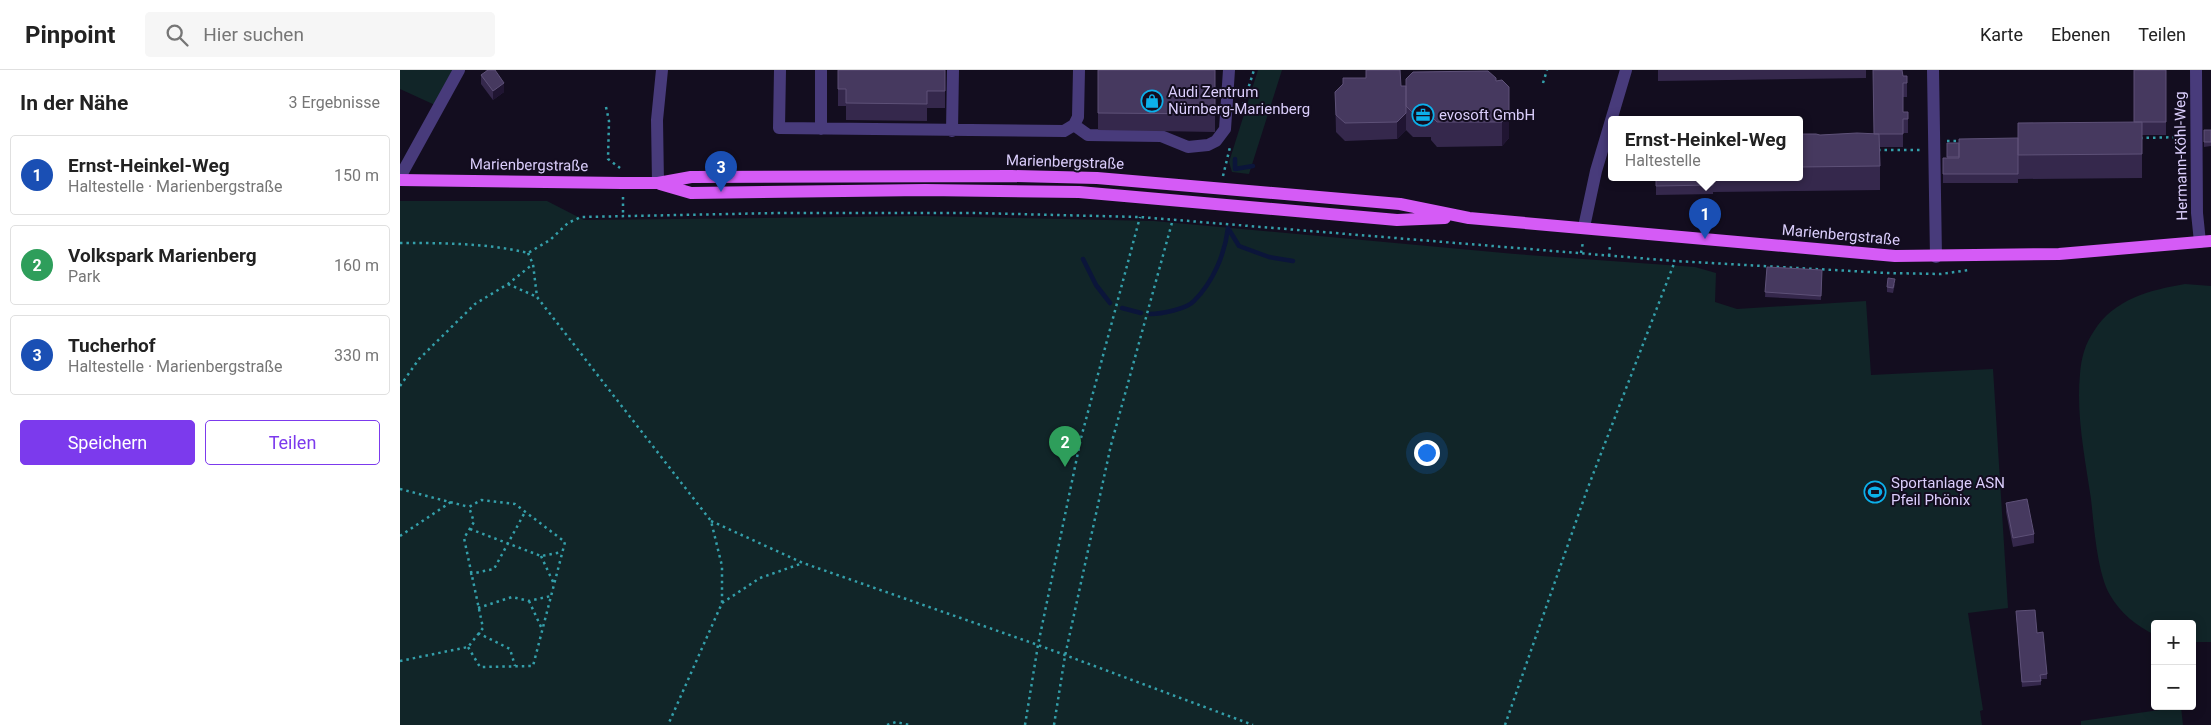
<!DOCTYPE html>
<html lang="de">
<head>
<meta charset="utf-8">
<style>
	body { margin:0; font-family:Roboto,sans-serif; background:#f6f6f6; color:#222 }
	.controls { position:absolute; right:15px; bottom:15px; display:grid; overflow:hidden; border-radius:5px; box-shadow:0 2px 12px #0003 }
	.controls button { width:45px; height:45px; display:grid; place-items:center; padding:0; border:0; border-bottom:1px solid #e0e0e0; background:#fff; color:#222; font:25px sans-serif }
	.you { position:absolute; left:1026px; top:382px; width:18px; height:18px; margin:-12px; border:4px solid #fff; border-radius:50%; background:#1a73e8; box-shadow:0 0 0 8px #1a73e833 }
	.badge { display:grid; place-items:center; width:32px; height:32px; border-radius:50%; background:#7c3aed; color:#fff; font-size:16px; font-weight:700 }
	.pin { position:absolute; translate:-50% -41px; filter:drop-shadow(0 1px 2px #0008) }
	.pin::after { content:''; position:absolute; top:26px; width:18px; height:15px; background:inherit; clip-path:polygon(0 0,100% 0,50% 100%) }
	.popup { position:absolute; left:1208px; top:46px; width:195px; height:65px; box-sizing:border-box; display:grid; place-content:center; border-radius:5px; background:#fff; filter:drop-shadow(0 1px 4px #0005); font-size:16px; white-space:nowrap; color:#767676 }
	.popup b { font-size:19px; color:#222 }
	.popup::after { content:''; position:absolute; left:50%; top:100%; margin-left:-10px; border:10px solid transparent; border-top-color:#fff }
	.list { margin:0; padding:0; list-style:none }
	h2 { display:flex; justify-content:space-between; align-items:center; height:65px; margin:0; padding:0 20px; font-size:21px }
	h2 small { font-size:16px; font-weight:400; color:#767676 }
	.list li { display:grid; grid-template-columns:32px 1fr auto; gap:15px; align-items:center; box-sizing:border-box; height:80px; margin:0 10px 10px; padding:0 10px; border:1px solid #e0e0e0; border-radius:5px }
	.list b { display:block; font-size:19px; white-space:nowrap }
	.list p { margin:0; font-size:16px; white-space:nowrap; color:#767676 }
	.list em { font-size:16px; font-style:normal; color:#767676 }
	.actions { display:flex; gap:10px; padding:15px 20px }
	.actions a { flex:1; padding:11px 0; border:1px solid #7c3aed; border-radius:5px; text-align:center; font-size:18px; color:#7c3aed }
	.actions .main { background:#7c3aed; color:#fff }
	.icon { flex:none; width:28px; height:28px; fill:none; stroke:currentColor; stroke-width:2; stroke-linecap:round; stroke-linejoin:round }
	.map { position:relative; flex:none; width:1811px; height:655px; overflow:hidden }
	header { display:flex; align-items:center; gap:30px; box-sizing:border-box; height:70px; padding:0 25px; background:#fff; border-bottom:1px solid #e0e0e0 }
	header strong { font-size:24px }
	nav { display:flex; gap:28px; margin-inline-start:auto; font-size:18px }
	.search { width:350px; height:45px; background:#f6f6f6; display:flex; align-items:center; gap:12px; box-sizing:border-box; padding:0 18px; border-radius:5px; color:#767676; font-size:19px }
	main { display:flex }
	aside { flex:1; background:#fff }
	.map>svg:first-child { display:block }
</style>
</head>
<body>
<header>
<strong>Pinpoint</strong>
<div class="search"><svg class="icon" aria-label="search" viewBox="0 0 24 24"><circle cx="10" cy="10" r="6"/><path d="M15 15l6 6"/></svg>Hier suchen</div>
<nav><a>Karte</a><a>Ebenen</a><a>Teilen</a></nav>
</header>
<main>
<aside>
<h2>In der Nähe<small>3 Ergebnisse</small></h2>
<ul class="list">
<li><span class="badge" style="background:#1a4fb4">1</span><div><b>Ernst-Heinkel-Weg</b><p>Haltestelle · Marienbergstraße</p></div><em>150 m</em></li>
<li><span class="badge" style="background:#2e9e5b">2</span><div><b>Volkspark Marienberg</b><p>Park</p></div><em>160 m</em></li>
<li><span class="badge" style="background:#1a4fb4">3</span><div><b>Tucherhof</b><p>Haltestelle · Marienbergstraße</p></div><em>330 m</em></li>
</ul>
<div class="actions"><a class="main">Speichern</a><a>Teilen</a></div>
</aside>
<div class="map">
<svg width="1811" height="655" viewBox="0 0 1811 655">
	<rect width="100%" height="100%" fill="#130d1f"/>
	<path fill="#112528" d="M0 0H54L35 35 0 19Z
		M858 0H882L849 104 832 102 829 92Z
		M0 131H147L184 150 523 146 754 151 1115 184 1295 197 1316 203 1315 232 1337 239 1466 231 1471 305 1593 299 1608 538 1568 543 1583 640 1580 641 1582 655H0Z
		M1785 214 1811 216V572H1792V554H1755V565C1737 556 1720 543 1710 525 1697 502 1694 456 1691 429 1685 388 1676 345 1680 304 1681 289 1685 274 1694 261 1714 229 1750 220 1785 214Z
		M1781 637 1783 655H1681V651Z"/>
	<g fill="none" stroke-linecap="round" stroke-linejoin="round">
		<path stroke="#0b153a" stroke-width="4.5" d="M835 89V99L853 96
			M828 158 839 176 869 187 893 191
			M683 189 696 215 710 233
			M722 238 741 243
			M750 244C761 244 787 239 794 231 813 212 825 184 828 158"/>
		<path stroke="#349faa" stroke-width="2.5" stroke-dasharray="2.5 4" stroke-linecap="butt" d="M1143 13 1147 0
			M206 37 209 51 208 89 220 98
			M841 41 854 0
			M1740 68 1784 67
			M1547 71H1562
			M1478 80H1522
			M823 106 830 77
			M223 127V145
			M0 173C42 173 87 173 128 183L150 170 168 153 181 147 378 143H574L740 147 1275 191 1486 203 1541 204 1569 200
			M128 183 133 194 137 227 311 451 322 496V533L268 655
			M1181 183 1183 172
			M1209 186 1210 175
			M108 214 137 227
			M0 316 19 289 75 234 108 214 133 194
			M0 419 69 437
			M311 451 403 493 638 575 853 655
			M70 459 141 486 162 482
			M0 466 51 432
			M141 486 154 514
			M70 504 94 499 125 442
			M129 531 142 559
			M322 533 360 508 403 493
			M78 538 112 527 129 531 151 526
			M78 563 110 579 115 596
			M0 591 68 577 83 558 64 468 74 452 69 437 81 430 115 434 165 472 133 596 80 597 68 577
			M487 655 496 652 509 655
			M625 655 638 575 681 368 740 147
			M654 655 665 586 711 375 773 149
			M1105 655 1187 420 1275 191"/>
		<path stroke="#483b7b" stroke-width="12" d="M380 0 379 58 664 61 674 55 678 47 679 0
			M1533 0 1536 187
			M1796 0 1797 143 1800 172
			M674 55 688 65 761 66 788 77 808 75 816 71 825 59 829 0
			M421 59V0
			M552 61 553 0
			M0 107 59 0
			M258 113 257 50 262 0
			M1184 157 1196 101 1226 0"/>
		<path stroke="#d55bf6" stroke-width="12" d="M0 110 222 113H258L291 107 612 106 697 108 1000 134 1069 148 1495 186 1659 184 1811 171
			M260 114 291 123 525 120 679 122 997 150 1045 148"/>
	</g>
	<path fill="#35284c" d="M85 0H95L104 22 93 30 81 14V5L87 1Z
		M438 0H545V38H527V51L446 50V36H438Z
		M698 0H815V62L698 60Z
		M1258 0H1466V8L1258 11Z
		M1766 0V65H1742V108L1618 109V107V113H1543V88H1547V73H1559L1618 68 1734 52Z
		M1503 6H1507V27H1503V42H1508V63H1503V77H1480V120L1313 122V124L1256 125V108H1399V64L1420 65 1474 64Z
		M1096 11 1109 68 1102 76 1037 77 1031 70V67H1013L1006 60 997 69 945 71 936 62 935 22 1001 16H1006Z
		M1804 60H1811V76L1804 77Z
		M1367 197 1422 200 1421 230 1365 227Z
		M1495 214 1493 223 1487 222V217Z
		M1606 433 1634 464V473L1613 477 1606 442Z
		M1616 541 1637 563 1647 604V609H1641V615L1622 617Z"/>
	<path fill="#201532" d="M104 13V22L93 30V21Z
		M1006 43V60L997 69V52Z
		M1109 44V68L1102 76V52Z"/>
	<path fill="#46395f" stroke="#5e5178" d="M88 0H95L104 13 93 21 81 5Z
		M438 0H545V21H527V34L446 33V19H438Z
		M698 0H815V44L698 43Z
		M966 0H1000L1001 16H1006V43L997 52 945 53 936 45 935 22 943 14V8H966Z
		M1473 0H1502L1503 6H1507V13H1503V42H1508V49H1503V64H1474Z
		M1734 0H1766V52H1734Z
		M1088 1 1096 8V11L1102 10 1109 17V44L1102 52H1037L1031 46V42L1013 43 1006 36V9L1013 2Z
		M1742 52V84L1618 85V53Z
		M1804 60H1811V72H1804Z
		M1457 63 1479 64 1480 96 1399 97V64H1416L1420 65Z
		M1618 68V104H1543V88H1559V69Z
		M1547 73H1559V87H1547Z
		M1256 108H1313V115L1256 116Z
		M1367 197 1422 200 1421 226 1365 222Z
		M1488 208 1495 209 1493 218 1487 217Z
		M1627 429 1634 464 1613 468 1606 433Z
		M1635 540 1637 563 1643 562 1647 604 1640 605 1641 611 1622 612 1616 541Z"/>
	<defs>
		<g id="shop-ring" transform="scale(1.125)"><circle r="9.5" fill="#130d1f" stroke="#0cb0ea" stroke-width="1.5"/><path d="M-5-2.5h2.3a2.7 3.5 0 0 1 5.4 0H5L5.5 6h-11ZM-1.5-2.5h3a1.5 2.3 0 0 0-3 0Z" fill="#0cb0ea"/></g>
		<g id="office-ring" transform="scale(1.125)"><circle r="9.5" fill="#130d1f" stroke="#0cb0ea" stroke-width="1.5"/><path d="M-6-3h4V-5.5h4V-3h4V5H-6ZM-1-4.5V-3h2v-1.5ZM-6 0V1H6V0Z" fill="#0cb0ea"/></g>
		<g id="stadium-ring" transform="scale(1.125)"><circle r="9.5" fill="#130d1f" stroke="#0cb0ea" stroke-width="1.5"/><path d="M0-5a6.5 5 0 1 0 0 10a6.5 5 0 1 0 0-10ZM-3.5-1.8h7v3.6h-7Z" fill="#0cb0ea"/></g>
	</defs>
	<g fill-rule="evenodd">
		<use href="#shop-ring" x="752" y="31"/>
		<use href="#office-ring" x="1023" y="45"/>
		<use href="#stadium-ring" x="1475" y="422"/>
	</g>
	<g text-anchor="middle" stroke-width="4" stroke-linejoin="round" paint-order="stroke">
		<g font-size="15" fill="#dbcefc" stroke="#130d1f" text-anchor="start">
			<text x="768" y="27">Audi Zentrum<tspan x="768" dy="17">Nürnberg-Marienberg</tspan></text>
			<text x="1039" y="50">evosoft GmbH</text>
			<text x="1491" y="418">Sportanlage ASN<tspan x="1491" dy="17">Pfeil Phönix</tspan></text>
		</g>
		<g font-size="15" fill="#dbcefc" stroke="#130d1f">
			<text transform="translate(1781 86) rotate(-91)" y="5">Hermann-Köhl-Weg</text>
			<text transform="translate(665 92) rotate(2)" y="5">Marienbergstraße</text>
			<text transform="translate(129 95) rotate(1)" y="5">Marienbergstraße</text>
			<text transform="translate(1441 165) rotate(5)" y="5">Marienbergstraße</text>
		</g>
	</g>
</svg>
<div class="controls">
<button>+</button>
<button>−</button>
</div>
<div class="you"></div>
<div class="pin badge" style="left:1305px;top:169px;background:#1a4fb4">1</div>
<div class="popup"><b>Ernst-Heinkel-Weg</b>Haltestelle</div>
<div class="pin badge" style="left:665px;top:397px;background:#2e9e5b">2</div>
<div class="pin badge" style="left:321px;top:122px;background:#1a4fb4">3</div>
</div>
</main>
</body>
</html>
